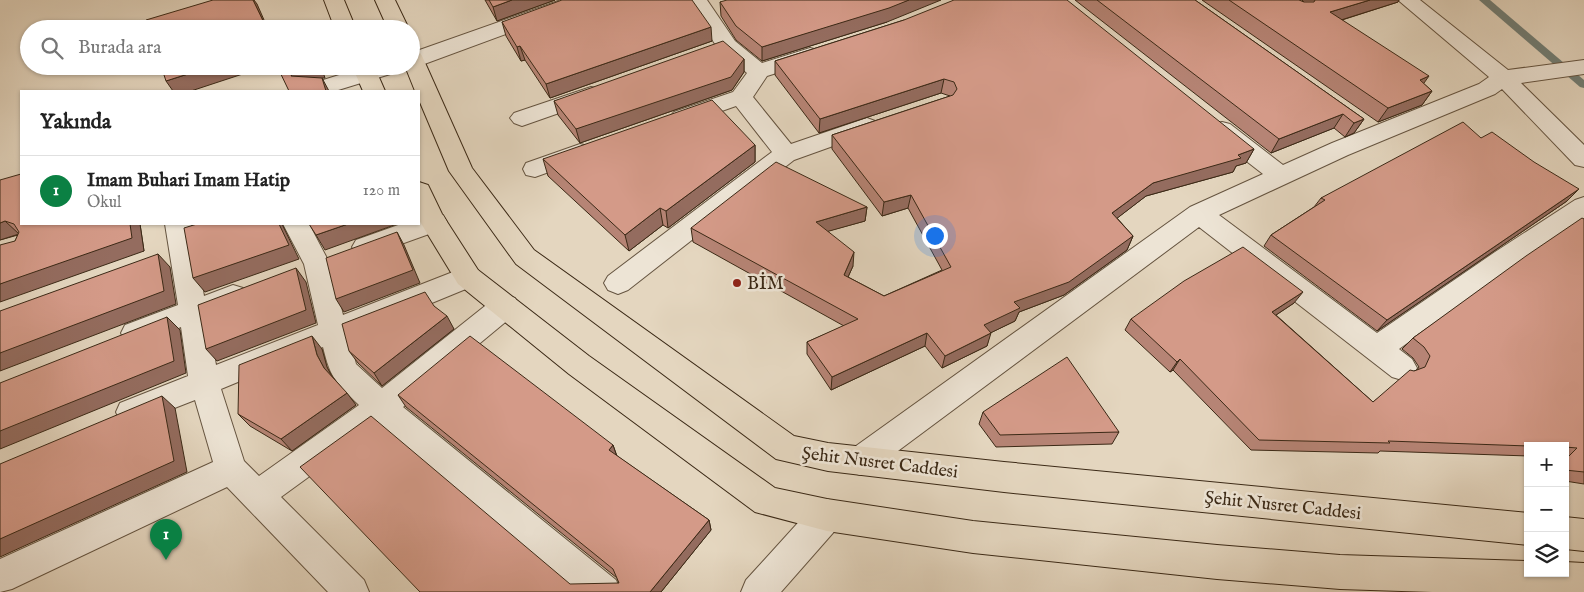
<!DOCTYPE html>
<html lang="tr">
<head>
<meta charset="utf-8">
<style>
	body { margin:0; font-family:"IM FELL English",serif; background:#f2f2f2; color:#222 }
	.controls { position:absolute; right:15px; bottom:15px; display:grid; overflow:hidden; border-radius:0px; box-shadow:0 1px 4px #0004 }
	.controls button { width:45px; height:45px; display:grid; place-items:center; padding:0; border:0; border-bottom:1px solid #e0e0e0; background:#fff; color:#222; font:25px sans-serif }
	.you { position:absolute; left:934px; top:235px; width:18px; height:18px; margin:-12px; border:4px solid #fff; border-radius:50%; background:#1a73e8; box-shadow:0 0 0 8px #1a73e833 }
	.badge { display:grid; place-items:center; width:32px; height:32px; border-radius:50%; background:#0b8043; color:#fff; font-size:16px; font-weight:700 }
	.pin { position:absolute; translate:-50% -41px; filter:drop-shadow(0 1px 2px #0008) }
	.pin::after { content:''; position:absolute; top:26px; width:18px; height:15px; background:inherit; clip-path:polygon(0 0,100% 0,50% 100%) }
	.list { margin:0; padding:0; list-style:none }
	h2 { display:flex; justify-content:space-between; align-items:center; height:65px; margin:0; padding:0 20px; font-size:21px }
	h2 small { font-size:16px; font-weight:400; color:#767676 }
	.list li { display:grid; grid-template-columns:32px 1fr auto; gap:15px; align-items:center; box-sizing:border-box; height:70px; padding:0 20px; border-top:1px solid #e0e0e0 }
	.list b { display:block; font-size:19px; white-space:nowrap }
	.list p { margin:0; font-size:16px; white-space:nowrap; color:#767676 }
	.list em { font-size:16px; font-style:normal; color:#767676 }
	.icon { flex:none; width:28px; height:28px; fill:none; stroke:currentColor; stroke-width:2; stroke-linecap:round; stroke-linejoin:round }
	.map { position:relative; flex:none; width:1584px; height:592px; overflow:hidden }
	.search { position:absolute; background:#fff; box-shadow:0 1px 4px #0004; left:20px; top:20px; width:400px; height:55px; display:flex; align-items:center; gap:12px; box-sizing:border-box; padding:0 18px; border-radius:28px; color:#767676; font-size:19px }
	.panel { position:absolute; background:#fff; box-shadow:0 1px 4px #0004; left:20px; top:90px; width:400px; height:135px; border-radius:0px }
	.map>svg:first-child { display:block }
</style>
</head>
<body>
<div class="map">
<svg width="1584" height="592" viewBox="0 0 1584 592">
	<rect width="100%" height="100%" fill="#e4d6bf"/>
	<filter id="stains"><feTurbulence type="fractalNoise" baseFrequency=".004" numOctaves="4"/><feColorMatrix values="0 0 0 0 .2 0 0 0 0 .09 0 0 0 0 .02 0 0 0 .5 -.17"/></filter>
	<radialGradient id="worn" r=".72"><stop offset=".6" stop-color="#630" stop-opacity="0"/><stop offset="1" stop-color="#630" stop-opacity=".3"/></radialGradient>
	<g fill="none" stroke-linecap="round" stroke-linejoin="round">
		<path fill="#727f77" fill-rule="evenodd" d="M1479 0H1490L1584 80V88L1580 87Z"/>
		<g stroke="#655440" stroke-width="2">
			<path id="minor" d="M561 0H590L587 4 419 66 411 68 405 66H411V53Z
				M686 0H707L735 41 762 63 810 48 818 50 821 55 818 60 767 76 753 97 791 144 867 118 875 121 879 126 875 131 794 160 628 290 618 294 608 290 604 283 608 276 772 152 736 106 682 125 674 122 670 117 674 112 733 92 747 73 719 50Z
				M1398 0H1420L1508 70 1584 60V74L1521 83 1584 145V167L1575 165 1502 89 1495 94 1348 155 1219 215 1377 333 1495 252 1575 200 1584 197V218L1513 266 1399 349 1412 359 1417 368 1412 377 1402 380 1392 377 1199 227 871 471 860 475 849 471 844 461 849 451 1190 207 1263 174 1214 136 1210 130 1214 124 1222 122 1230 124 1283 165 1332 143 1479 84 1489 77Z
				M368 66H403L400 71 335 91H301L304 86Z
				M591 87 599 89 602 94 599 99 522 126 514 123 510 118 514 113Z
				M580 144 588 146 592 152 588 158 535 177 526 175 523 169 526 163Z
				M434 213 443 215 447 222 443 229 365 257 356 254 352 247 356 240 401 224H419V218Z
				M165 224H191L204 296 233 285 243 288 247 296 243 304 207 317 216 365 318 325 304 264 283 224H309L330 264 343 315 458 270 468 267 478 270 482 277 478 284 349 337 356 364 382 388 495 298 505 295 515 298 519 306 515 314 403 407 616 580 621 592H577L380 425 281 497 364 580 369 592H328L227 487 12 589 0 592V559L213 462 195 400 131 425 120 421 116 412 120 403 188 376 181 327 135 345 125 341 121 333 125 325 178 305ZM323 347C331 380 336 382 359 405L259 476 244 461 221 389Z
				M827 499 839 504 843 515 839 526 781 592H741L746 580 815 504Z"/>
		</g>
		<g stroke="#3b2916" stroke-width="2">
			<path id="major" d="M324 0H344L356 29H335Z
				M375 0H395L409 29H388Z
				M411 49 419 51 422 56 472 168 534 250 794 436 828 443 1004 462 1528 513V545L1004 492 828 471 776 459 516 264 449 171 419 100V91H415L405 66H411Z
				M352 66H374L385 91H363Z
				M419 182 428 185 442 214 478 270 589 356 775 488 827 499 973 521 1217 545 1340 555 1528 561V573H1565V562L1584 563V592H1432L1340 589 1217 579 973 553 827 531 755 512 569 374 458 284 419 220Z
				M1565 517 1584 519V551L1565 549Z"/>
		</g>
		<use href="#minor" fill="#ede4d5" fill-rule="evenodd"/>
		<use href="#major" fill="#e4d6bf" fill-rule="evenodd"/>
	</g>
	<path fill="#b68475" stroke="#3b2916" d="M485 0H555L497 21Z
		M1075 0H1195L1364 119 1354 133 1345 137 1334 128 1271 153Z
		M1202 0H1299L1304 2 1302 0H1399L1398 2 1342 20 1424 84 1432 91 1422 105 1378 122Z
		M720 2 887 22 762 61 736 40 721 16Z
		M904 20 1254 149 1246 163 1236 166 1233 172 1146 196 1117 218 1133 236 1127 250 1064 295 1019 312 1015 321 990 333 987 346 942 368 925 346 831 390 807 354V342L844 326 693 242 691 228 867 207 865 221 828 231 853 266 848 277 884 296 942 270 908 208 882 216 832 149V135L950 96 941 93 819 133 775 75V61Z
		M502 22 712 41 550 98 525 60 521 61 506 36Z
		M744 59V72L732 90 580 143 558 115 554 101Z
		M1481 138 1567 201 1377 331 1264 246 1271 235 1314 207 1321 198Z
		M755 145V162L668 228 663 225 629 251 548 176 543 159Z
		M0 180 21 224H140L144 251 15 241 18 235 0 240Z
		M1584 219V484L1565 481V446H1528V456L1380 451 1378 453 1251 450 1173 370 1170 372 1125 330 1131 319 1294 303 1276 315 1373 402 1414 371 1417 370 1419 367 1413 358 1402 349 1413 338Z
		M434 306 454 329 382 386 358 363 349 351Z
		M322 349 327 367 332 376 356 405 292 451 250 426 238 414Z
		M398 395 613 445 617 456 709 520 711 530 661 592 619 583 617 578 406 407Z
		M983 412 1119 432 1112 444 996 447 979 424Z"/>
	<path fill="#946c5f" stroke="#3b2916" d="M253 0H254L257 4 268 29H267Z
		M512 0H555L497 21 493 7Z
		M909 0H941L887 22 762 61V47Z
		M1370 0H1399L1398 2 1322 26 1330 12Z
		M711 27 712 41 550 98 546 84Z
		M520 46 525 60 521 61 517 47Z
		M744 59V72L732 90 580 143 576 129Z
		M213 66H267L191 91H173L166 81Z
		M306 66H321L325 78H322L329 91H326L291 76 295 69Z
		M1429 76 1419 90 1420 80Z
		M944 79 941 93 819 133 820 119Z
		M1432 91 1422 105 1378 122 1388 108Z
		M1343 114 1334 128 1271 153 1279 139Z
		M1364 119 1354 133 1345 137 1354 123Z
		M755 145V162L668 228 666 211Z
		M1254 149 1246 163 1236 166 1233 172 1146 196 1107 226 1112 213 1153 183 1238 155Z
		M1579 189 1567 201 1377 331 1387 320Z
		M911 195 908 208 882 216 884 202Z
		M867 207 865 221 815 235 816 222Z
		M660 208 663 225 629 251 625 235Z
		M5 221 19 234 0 240V223Z
		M130 224H140L144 251 0 302V284Z
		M279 224H282L299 259 205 292 193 278Z
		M348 224H397L325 250 316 235Z
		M397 232 404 245 420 283 344 312 336 299Z
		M1133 236 1127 250 1064 295 1019 312 1015 321 980 338 984 325 1014 302Z
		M854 252 853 266 843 288 844 275Z
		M158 254 170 267 176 304 0 371V353Z
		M296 268 306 282 316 323 217 361 206 349Z
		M1303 292 1294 303 1264 323 1272 312Z
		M447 316 454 329 382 386 374 373Z
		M167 317 180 330 186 373 0 449V431Z
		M927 333 925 346 831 390 832 377Z
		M991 333 987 346 942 368 945 356Z
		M312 336 322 349 327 367 334 381 324 368 317 355Z
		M1180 359 1173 370 1170 372 1177 362Z
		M347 393 356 405 292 451 281 439Z
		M162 396 175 408 187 472 0 557V539Z
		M613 445 617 457 609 450Z
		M709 520 711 530 661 592H650Z"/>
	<path fill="#d49a88" stroke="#3b2916" d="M213 0H253L267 29H149L146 20Z
		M489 0H512L493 7Z
		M562 0H692L711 27 546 84 520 46 517 47 502 22Z
		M727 0H909L889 8 762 47 736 26 720 2Z
		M954 0H1067L1254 149 1238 155 1241 158 1153 183 1112 213 1133 236 1069 282 1014 302 1020 308 984 325 991 333 945 356 927 333 832 377 807 342 858 319 691 228 776 162 867 207 816 222 854 252 844 275 884 296 951 267 911 195 884 202 832 135 953 95 957 89 954 82 944 79 820 119 775 61 904 20Z
		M1097 0H1195L1364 119 1354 123 1343 114 1279 139Z
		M1229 0H1299L1304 2H1314L1315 0H1370L1330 12 1429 76 1420 80 1432 91 1388 108Z
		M723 41 744 59 731 77 576 129 554 101Z
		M161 66H213L166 81Z
		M277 66H306L295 69 291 76 322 78 326 91H289Z
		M712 100 755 145 666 211 660 208 625 235 543 159Z
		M1463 122 1481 138 1492 132 1534 162 1579 189 1387 320 1271 235 1325 200 1321 198Z
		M21 174V224H130L132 238 0 284V245L15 241 19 232 14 224 5 221 0 223V180Z
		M1582 218 1584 219V472L1565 470V460L1577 448 1565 447V446H1528L1388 441 1390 443 1259 440 1180 359 1177 362 1131 319 1184 281 1243 247 1303 292 1272 312 1373 402 1410 370 1414 371 1425 367 1430 356 1424 347 1413 338 1526 256Z
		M197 224H279L289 245 193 278 184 228Z
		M309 224H348L316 235Z
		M397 232 413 270 336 299 326 258Z
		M158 254 164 291 0 353V311Z
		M296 268 306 310 206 349 198 305Z
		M425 292 434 306 447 316 374 373 349 351 342 324Z
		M167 317 174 361 0 431V383Z
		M312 336 317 355 324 368 347 393 281 439 238 414 239 365Z
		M470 336 613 445 609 450 709 520 650 592H420L300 467 371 416 570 584 619 583 613 569 398 395Z
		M1067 357 1119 432 1000 435 983 412Z
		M162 396 174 461 0 539V464Z"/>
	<circle fill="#8f2418" stroke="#ede4d5" stroke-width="2" cx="737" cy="283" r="5"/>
	<g text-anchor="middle" stroke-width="5" stroke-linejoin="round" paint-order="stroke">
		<g font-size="18" fill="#3b2916" stroke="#ede4d5" text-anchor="start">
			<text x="747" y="289">BİM</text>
		</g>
		<g font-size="18" fill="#3b2916" stroke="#ede4d5">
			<text transform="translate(880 462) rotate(7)" y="6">Şehit Nusret Caddesi</text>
			<text transform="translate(1283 505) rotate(6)" y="6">Şehit Nusret Caddesi</text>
		</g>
	</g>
	<rect width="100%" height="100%" filter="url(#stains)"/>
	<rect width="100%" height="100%" fill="url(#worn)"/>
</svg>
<div class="controls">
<button>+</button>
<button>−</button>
<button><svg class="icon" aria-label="layers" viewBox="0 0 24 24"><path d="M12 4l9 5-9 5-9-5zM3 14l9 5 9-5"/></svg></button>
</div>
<div class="you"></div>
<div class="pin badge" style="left:166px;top:560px">1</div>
<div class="search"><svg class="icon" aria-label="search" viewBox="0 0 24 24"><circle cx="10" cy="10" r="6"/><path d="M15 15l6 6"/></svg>Burada ara</div>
<section class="panel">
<h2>Yakında<small></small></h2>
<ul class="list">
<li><span class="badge">1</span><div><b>Imam Buhari Imam Hatip</b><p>Okul</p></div><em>120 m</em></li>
</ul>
</section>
</div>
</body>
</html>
